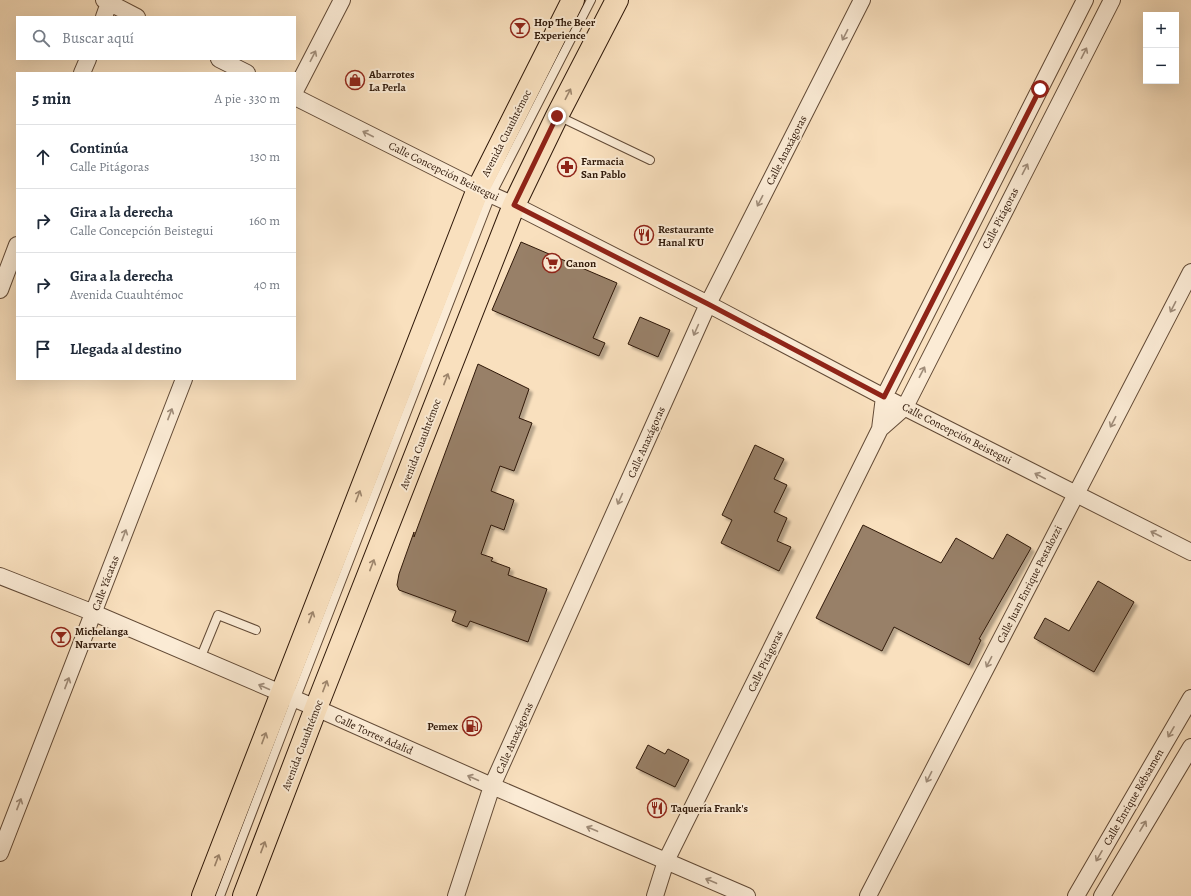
<!DOCTYPE html>
<html lang="es">
<head>
<meta charset="utf-8">
<style>
	body { margin:0; font-family:Alegreya,serif; background:#f2f2f3; color:#1f2937 }
	.controls { position:absolute; right:12px; top:12px; display:grid; overflow:hidden; border-radius:0px; box-shadow:0 4px 16px #0002 }
	.controls button { width:36px; height:36px; display:grid; place-items:center; padding:0; border:0; border-bottom:1px solid #e0e1e3; background:#fff; color:#1f2937; font:20px sans-serif }
	.stop { position:absolute; width:12px; height:12px; margin:-9px; border:3px solid #8f2418; border-radius:50%; background:#fff }
	.stop.end { background:#8f2418; border-color:#fff; box-shadow:0 1px 4px #0008 }
	.list { margin:0; padding:0; list-style:none }
	h2 { display:flex; justify-content:space-between; align-items:center; height:52px; margin:0; padding:0 16px; font-size:17px }
	h2 small { font-size:13px; font-weight:400; color:#747a83 }
	.list li { display:grid; grid-template-columns:26px 1fr auto; gap:12px; align-items:center; box-sizing:border-box; height:64px; padding:0 16px; border-top:1px solid #e0e1e3 }
	.list b { display:block; font-size:15px; white-space:nowrap }
	.list p { margin:0; font-size:13px; white-space:nowrap; color:#747a83 }
	.list em { font-size:13px; font-style:normal; color:#747a83 }
	.icon { flex:none; width:22px; height:22px; fill:none; stroke:currentColor; stroke-width:2; stroke-linecap:round; stroke-linejoin:round }
	.map { position:relative; flex:none; width:1191px; height:896px; overflow:hidden }
	.search { position:absolute; background:#fff; box-shadow:0 4px 16px #0002; left:16px; top:16px; width:280px; height:44px; display:flex; align-items:center; gap:10px; box-sizing:border-box; padding:0 14px; border-radius:0px; color:#747a83; font-size:15px }
	.panel { position:absolute; background:#fff; box-shadow:0 4px 16px #0002; left:16px; top:72px; width:280px; height:308px; border-radius:0px }
	.map>svg:first-child { display:block }
</style>
</head>
<body>
<div class="map">
<svg width="1191" height="896" viewBox="0 0 1191 896">
	<defs>
		<filter id="shadow"><feDropShadow dx="3.5" dy="3.5" stdDeviation="1" flood-color="#0004"/></filter>
	</defs>
	<rect width="100%" height="100%" fill="#f9e0be"/>
	<filter id="stains"><feTurbulence type="fractalNoise" baseFrequency=".005" numOctaves="4"/><feColorMatrix values="0 0 0 0 .2 0 0 0 0 .09 0 0 0 0 .02 0 0 0 .5 -.17"/></filter>
	<radialGradient id="worn" r=".72"><stop offset=".6" stop-color="#630" stop-opacity="0"/><stop offset="1" stop-color="#630" stop-opacity=".3"/></radialGradient>
	<path fill="#988067" stroke="#2f1809" filter="url(#shadow)" d="M521 242 617 283 593 338 605 343 599 356 492 310Z
		M640 317 670 330 658 357 628 344Z
		M478 364 529 389 519 418 532 423 514 471 500 466 491 491 514 500 504 530 491 525 481 554 493 558 491 561 510 568 508 575 547 589 528 642 470 621 467 627 452 621 456 611 399 590 397 585 399 574 414 532V537Z
		M755 445 784 459 774 479 787 485 774 512 787 518 777 541 791 547 779 571 721 543 732 520 722 515Z
		M863 525 941 563 956 538 993 559 1007 534 1031 548 979 639 981 640 969 665 894 627 882 651 816 618Z
		M1098 581 1134 602 1094 672 1034 638 1045 618 1069 631Z
		M648 745 665 754 668 749 689 760 675 787 636 768Z"/>
	<g fill="none" stroke-linecap="round" stroke-linejoin="round">
		<g stroke="#624a36" stroke-width="10">
			<path id="lane" d="M558 116 650 160
				M200 659 218 615 256 630
				M220 896 295 700 491 195 591 0"/>
		</g>
		<g stroke="#624a36" stroke-width="18">
			<path id="street" d="M104 0 137 17
				M104 17 110 0
				M219 59 247 73
				M82 73 88 59
				M295 91 342 0
				M295 97 478 189 514 205 708 304 884 397 1191 552
				M0 290 17 245
				M880 429 905 407 1112 0
				M0 576 94 613 316 708 492 786 747 896
				M0 853 184 379
				M456 896 492 786 708 304 862 0
				M655 896 666 861 880 429 884 397 1085 0
				M868 896 1191 272
				M1076 896 1191 698
				M1102 896 1191 747"/>
		</g>
		<g stroke="#2f1809" stroke-width="24">
			<path id="primary" d="M203 896 478 189 573 0
				M244 896 316 708 514 205 557 116 617 0"/>
		</g>
		<use href="#lane" stroke="#fbebd5" stroke-width="8"/>
		<use href="#street" stroke="#fbebd5" stroke-width="16"/>
		<use href="#primary" stroke="#f9e0be" stroke-width="22"/>
	</g>
	<defs><path id="oneway-shaft" d="M-6 0H5M1.5-3L5.5 0L1.5 3" fill="none" stroke-width="1.6" stroke-linecap="round" stroke-linejoin="round"/></defs>
	<g stroke="#9f8c79">
		<use href="#oneway-shaft" transform="translate(845 35) rotate(117)"/>
		<use href="#oneway-shaft" transform="translate(1084 53) rotate(-63)"/>
		<use href="#oneway-shaft" transform="translate(313 56) rotate(-63)"/>
		<use href="#oneway-shaft" transform="translate(368 134) rotate(-153)"/>
		<use href="#oneway-shaft" transform="translate(1025 169) rotate(-63)"/>
		<use href="#oneway-shaft" transform="translate(760 201) rotate(117)"/>
		<use href="#oneway-shaft" transform="translate(1173 307) rotate(117)"/>
		<use href="#oneway-shaft" transform="translate(696 330) rotate(114)"/>
		<use href="#oneway-shaft" transform="translate(922 372) rotate(-63)"/>
		<use href="#oneway-shaft" transform="translate(170 414) rotate(-69)"/>
		<use href="#oneway-shaft" transform="translate(1113 422) rotate(117)"/>
		<use href="#oneway-shaft" transform="translate(1040 476) rotate(-153)"/>
		<use href="#oneway-shaft" transform="translate(620 499) rotate(114)"/>
		<use href="#oneway-shaft" transform="translate(1156 534) rotate(-153)"/>
		<use href="#oneway-shaft" transform="translate(124 535) rotate(-69)"/>
		<use href="#oneway-shaft" transform="translate(989 662) rotate(117)"/>
		<use href="#oneway-shaft" transform="translate(67 683) rotate(-69)"/>
		<use href="#oneway-shaft" transform="translate(264 687) rotate(-156)"/>
		<use href="#oneway-shaft" transform="translate(1171 732) rotate(120)"/>
		<use href="#oneway-shaft" transform="translate(929 777) rotate(117)"/>
		<use href="#oneway-shaft" transform="translate(473 778) rotate(-156)"/>
		<use href="#oneway-shaft" transform="translate(19 804) rotate(-69)"/>
		<use href="#oneway-shaft" transform="translate(1143 826) rotate(-59)"/>
		<use href="#oneway-shaft" transform="translate(592 829) rotate(-157)"/>
		<use href="#oneway-shaft" transform="translate(1099 856) rotate(120)"/>
		<use href="#oneway-shaft" transform="translate(711 881) rotate(-157)"/>
	</g>
	<g stroke="#9e866d">
		<use href="#oneway-shaft" transform="translate(568 94) rotate(-63)"/>
		<use href="#oneway-shaft" transform="translate(446 379) rotate(-69)"/>
		<use href="#oneway-shaft" transform="translate(358 496) rotate(-69)"/>
		<use href="#oneway-shaft" transform="translate(372 565) rotate(-69)"/>
		<use href="#oneway-shaft" transform="translate(311 617) rotate(-69)"/>
		<use href="#oneway-shaft" transform="translate(325 686) rotate(-69)"/>
		<use href="#oneway-shaft" transform="translate(264 738) rotate(-69)"/>
		<use href="#oneway-shaft" transform="translate(263 847) rotate(-69)"/>
		<use href="#oneway-shaft" transform="translate(217 860) rotate(-69)"/>
	</g>
	<g fill="none" stroke-linecap="round" stroke-linejoin="round">
		<path stroke="#8f2418" stroke-width="5" d="M557 116 514 205 708 304 884 397 1040 89"/>
	</g>
	<defs>
		<g id="bar-ring" transform="scale(1)"><circle r="9.5" fill="#fbebd5" stroke="#8f2418" stroke-width="1.5"/><path d="M-6-5H6L.8 .8V4.5H3.5V6h-7V4.5H-.8V.8Z" fill="#8f2418"/></g>
		<g id="shop-ring" transform="scale(1)"><circle r="9.5" fill="#fbebd5" stroke="#8f2418" stroke-width="1.5"/><path d="M-5-2.5h2.3a2.7 3.5 0 0 1 5.4 0H5L5.5 6h-11ZM-1.5-2.5h3a1.5 2.3 0 0 0-3 0Z" fill="#8f2418"/></g>
		<g id="pharmacy-ring" transform="scale(1)"><circle r="9.5" fill="#fbebd5" stroke="#8f2418" stroke-width="1.5"/><path d="M-2-6h4v4h4v4h-4v4h-4v-4h-4v-4h4Z" fill="#8f2418"/></g>
		<g id="restaurant-ring" transform="scale(1)"><circle r="9.5" fill="#fbebd5" stroke="#8f2418" stroke-width="1.5"/><path d="M-5-6h1v4h1v-4h1v4h1v-4h1v5L-1.5 .5V6h-2V.5L-5-1ZM5-6V6H3V1.5H1.5Q1.5-4 5-6Z" fill="#8f2418"/></g>
		<g id="supermarket-ring" transform="scale(1)"><circle r="9.5" fill="#fbebd5" stroke="#8f2418" stroke-width="1.5"/><path d="M-6-5.5h2.5l.6 2H6L4.5 2H-2.5L-4.4-4H-6ZM-1.5 3.2a1.3 1.3 0 1 0 .1 0ZM3 3.2a1.3 1.3 0 1 0 .1 0Z" fill="#8f2418"/></g>
		<g id="fuel-ring" transform="scale(1)"><circle r="9.5" fill="#fbebd5" stroke="#8f2418" stroke-width="1.5"/><path d="M-5.5-6h7V0h2V4h1.3V-2.5L3-4.5l.8-.8L6-3V5H2.5V1h-1V6h-7ZM-4.2-4.7v3.2H.2V-4.7Z" fill="#8f2418"/></g>
	</defs>
	<g fill-rule="evenodd">
		<use href="#bar-ring" x="520" y="28"/>
		<use href="#shop-ring" x="355" y="80"/>
		<use href="#pharmacy-ring" x="567" y="167"/>
		<use href="#restaurant-ring" x="644" y="235"/>
		<use href="#supermarket-ring" x="552" y="263"/>
		<use href="#bar-ring" x="61" y="637"/>
		<use href="#fuel-ring" x="472" y="726"/>
		<use href="#restaurant-ring" x="657" y="808"/>
	</g>
	<g text-anchor="middle" stroke-width="4" stroke-linejoin="round" paint-order="stroke">
		<g font-size="11" font-weight="bold" fill="#2f1809" stroke="#fbebd5" text-anchor="start">
			<text x="534" y="26">Hop The Beer<tspan x="534" dy="13">Experience</tspan></text>
			<text x="369" y="78">Abarrotes<tspan x="369" dy="13">La Perla</tspan></text>
			<text x="581" y="165">Farmacia<tspan x="581" dy="13">San Pablo</tspan></text>
			<text x="658" y="233">Restaurante<tspan x="658" dy="13">Hanal K'U</tspan></text>
			<text x="566" y="267">Canon</text>
			<text x="75" y="635">Michelanga<tspan x="75" dy="13">Narvarte</tspan></text>
			<text x="458" y="730" text-anchor="end">Pemex</text>
			<text x="671" y="812">Taquería Frank's</text>
		</g>
		<g font-size="11" fill="#2f1809" stroke="#fbebd5">
			<text transform="translate(506 133) rotate(-63)" y="4">Avenida Cuauhtémoc</text>
			<text transform="translate(786 150) rotate(-63)" y="4">Calle Anaxágoras</text>
			<text transform="translate(444 171) rotate(26)" y="4">Calle Concepción Beistegui</text>
			<text transform="translate(1000 218) rotate(-63)" y="4">Calle Pitágoras</text>
			<text transform="translate(957 433) rotate(27)" y="4">Calle Concepción Beistegui</text>
			<text transform="translate(646 442) rotate(-66)" y="4">Calle Anaxágoras</text>
			<text transform="translate(420 444) rotate(-69)" y="4">Avenida Cuauhtémoc</text>
			<text transform="translate(105 583) rotate(-69)" y="4">Calle Yácatas</text>
			<text transform="translate(1029 584) rotate(-63)" y="4">Calle Juan Enrique Pestalozzi</text>
			<text transform="translate(765 661) rotate(-64)" y="4">Calle Pitágoras</text>
			<text transform="translate(374 734) rotate(24)" y="4">Calle Torres Adalid</text>
			<text transform="translate(514 738) rotate(-66)" y="4">Calle Anaxágoras</text>
			<text transform="translate(302 745) rotate(-69)" y="4">Avenida Cuauhtémoc</text>
			<text transform="translate(1133 797) rotate(-60)" y="4">Calle Enrique Rébsamen</text>
		</g>
	</g>
	<rect width="100%" height="100%" filter="url(#stains)"/>
	<rect width="100%" height="100%" fill="url(#worn)"/>
</svg>
<div class="controls">
<button>+</button>
<button>−</button>
</div>
<div class="stop" style="left:1040px;top:89px"></div>
<div class="stop end" style="left:557px;top:116px"></div>
<div class="search"><svg class="icon" aria-label="search" viewBox="0 0 24 24"><circle cx="10" cy="10" r="6"/><path d="M15 15l6 6"/></svg>Buscar aquí</div>
<section class="panel">
<h2>5 min<small>A pie · 330 m</small></h2>
<ul class="list">
<li><svg class="icon" aria-label="ahead" viewBox="0 0 24 24"><path d="M12 20V5M6 11l6-6 6 6"/></svg><div><b>Continúa</b><p>Calle Pitágoras</p></div><em>130 m</em></li>
<li><svg class="icon" aria-label="right" viewBox="0 0 24 24"><path d="M7 20v-9h11M14 6l5 5-5 5"/></svg><div><b>Gira a la derecha</b><p>Calle Concepción Beistegui</p></div><em>160 m</em></li>
<li><svg class="icon" aria-label="right" viewBox="0 0 24 24"><path d="M7 20v-9h11M14 6l5 5-5 5"/></svg><div><b>Gira a la derecha</b><p>Avenida Cuauhtémoc</p></div><em>40 m</em></li>
<li><svg class="icon" aria-label="arrive" viewBox="0 0 24 24"><path d="M6 21V4h12l-3 4 3 4H6"/></svg><div><b>Llegada al destino</b></div></li>
</ul>
</section>
</div>
</body>
</html>
